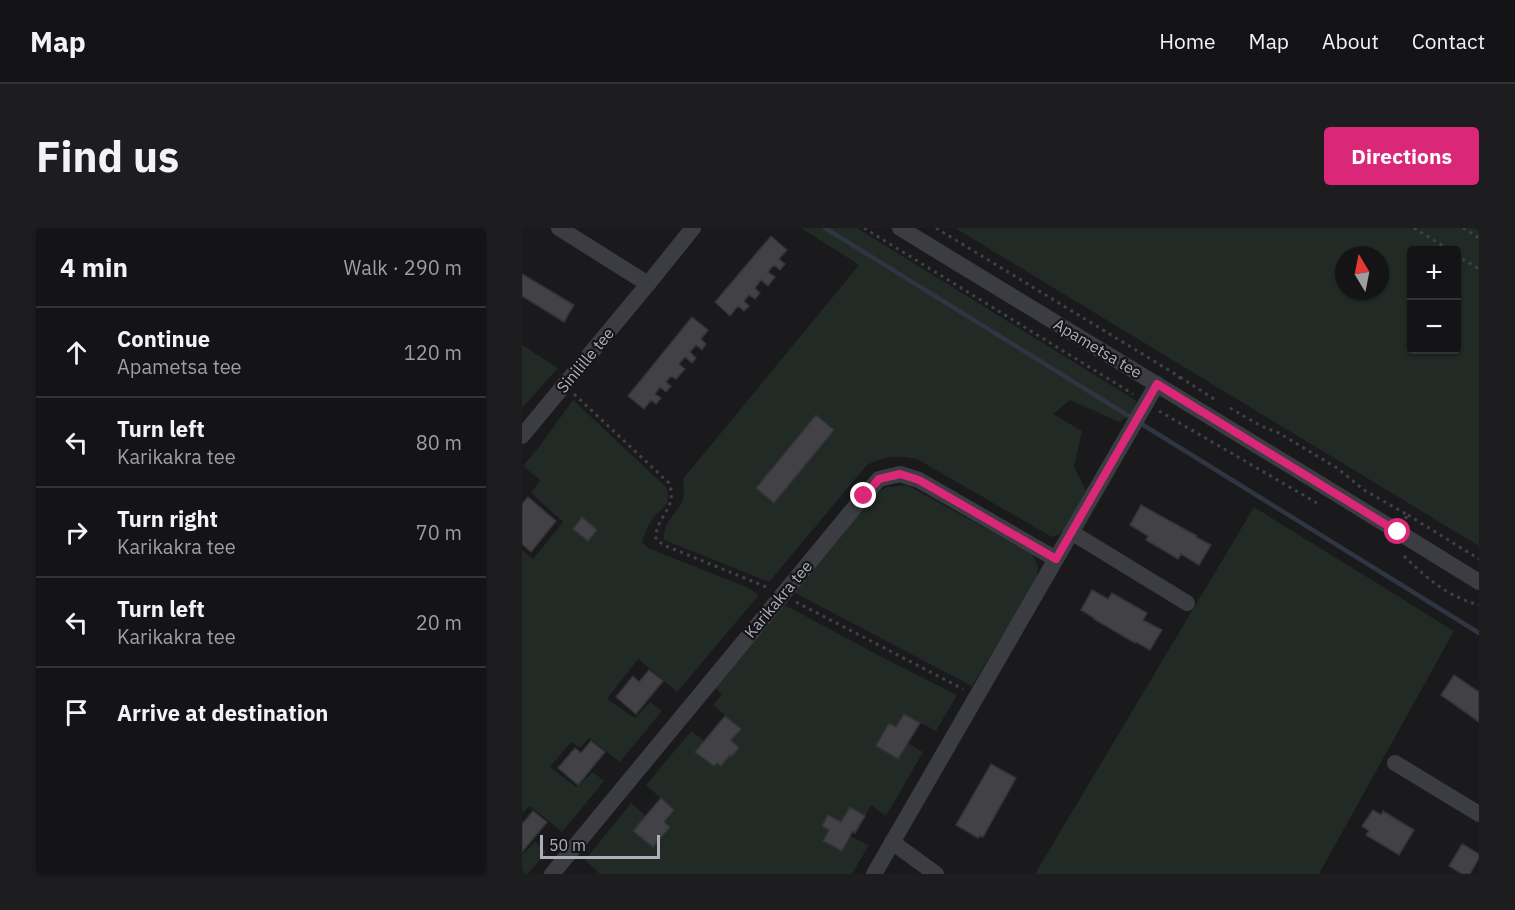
<!DOCTYPE html>
<html lang="en">
<head>
<meta charset="utf-8">
<style>
	body { margin:0; font-family:"IBM Plex Sans",sans-serif; background:#1d1c1e; color:#f1f3f6 }
	.controls { position:absolute; right:18px; top:18px; display:grid; overflow:hidden; border-radius:6px; box-shadow:0 2px 4px #0004 }
	.controls button { width:54px; height:54px; display:grid; place-items:center; padding:0; border:0; border-bottom:2px solid #333234; background:#141315; color:#f1f3f6; font:30px sans-serif }
	.compass { position:absolute; left:813px; top:18px; width:54px; height:54px; border-radius:50%; background:#141315; box-shadow:0 2px 4px #0004; rotate:350deg }
	.scale { position:absolute; left:18px; bottom:15px; width:120px; box-sizing:border-box; padding-left:6px; border:3px solid #acaebc; border-top:0; font-size:16px; line-height:21px; white-space:nowrap; color:#acaebc; -webkit-text-stroke:4px #151417; paint-order:stroke }
	.stop { position:absolute; width:18px; height:18px; margin:-14px; border:4px solid #db2777; border-radius:50%; background:#fff }
	.stop.end { background:#db2777; border-color:#fff; box-shadow:0 2px 6px #0008 }
	.list { margin:0; padding:0; list-style:none }
	h2 { display:flex; justify-content:space-between; align-items:center; height:78px; margin:0; padding:0 24px; font-size:26px }
	h2 small { font-size:20px; font-weight:400; color:#9d9ea0 }
	.list li { display:grid; grid-template-columns:39px 1fr auto; gap:18px; align-items:center; box-sizing:border-box; height:90px; padding:0 24px; border-top:2px solid #333234 }
	.list b { display:block; font-size:22px; white-space:nowrap }
	.list p { margin:0; font-size:20px; white-space:nowrap; color:#9d9ea0 }
	.list em { font-size:20px; font-style:normal; color:#9d9ea0 }
	.icon { flex:none; width:33px; height:33px; fill:none; stroke:currentColor; stroke-width:2; stroke-linecap:round; stroke-linejoin:round }
	.map { position:relative; flex:none; width:957px; height:646px; overflow:hidden; border-radius:6px }
	header { display:flex; align-items:center; gap:36px; box-sizing:border-box; height:84px; padding:0 30px; background:#141315; border-bottom:2px solid #333234 }
	header strong { font-size:28px }
	nav { display:flex; gap:33px; margin-inline-start:auto; font-size:21px }
	.intro { display:flex; align-items:center; justify-content:space-between; box-sizing:border-box; height:144px; padding:0 36px }
	h1 { margin:0; font-size:42px }
	.button { padding:15px 27px; border-radius:6px; background:#db2777; color:#fff; font-size:21px; font-weight:700 }
	main { display:flex; gap:36px; padding:0 36px }
	aside { flex:1; background:#141315; border-radius:6px; box-shadow:0 2px 4px #0004 }
	.map>svg:first-child { display:block }
</style>
</head>
<body>
<header>
<strong>Map</strong>
<nav><a>Home</a><a>Map</a><a>About</a><a>Contact</a></nav>
</header>
<div class="intro"><h1>Find us</h1><a class="button">Directions</a></div>
<main>
<aside>
<h2>4 min<small>Walk · 290 m</small></h2>
<ul class="list">
<li><svg class="icon" aria-label="ahead" viewBox="0 0 24 24"><path d="M12 20V5M6 11l6-6 6 6"/></svg><div><b>Continue</b><p>Apametsa tee</p></div><em>120 m</em></li>
<li><svg class="icon" aria-label="left" viewBox="0 0 24 24"><path d="M17 20v-9H6M10 6l-5 5 5 5"/></svg><div><b>Turn left</b><p>Karikakra tee</p></div><em>80 m</em></li>
<li><svg class="icon" aria-label="right" viewBox="0 0 24 24"><path d="M7 20v-9h11M14 6l5 5-5 5"/></svg><div><b>Turn right</b><p>Karikakra tee</p></div><em>70 m</em></li>
<li><svg class="icon" aria-label="left" viewBox="0 0 24 24"><path d="M17 20v-9H6M10 6l-5 5 5 5"/></svg><div><b>Turn left</b><p>Karikakra tee</p></div><em>20 m</em></li>
<li><svg class="icon" aria-label="arrive" viewBox="0 0 24 24"><path d="M6 21V4h12l-3 4 3 4H6"/></svg><div><b>Arrive at destination</b></div></li>
</ul>
</aside>
<div class="map">
<svg width="957" height="646" viewBox="0 0 957 646">
	<rect width="100%" height="100%" fill="#1a191c"/>
	<path fill="#212a24" fill-rule="evenodd" d="M279 0H335L615 173 611 185 597 194 548 172 531 186 560 203 552 238 564 263C556 278 547 306 530 309L395 231C373 227 364 228 345 237L247 354 142 312C140 296 152 288 159 276 163 268 162 260 161 251L337 37Z
		M433 0H957V318ZM890 22H934V122H890ZM822 27H858V63H822Z
		M0 117 36 140 0 180Z
		M51 172 144 259C151 280 139 278 130 292 125 298 123 307 120 314L126 320 227 360 237 367 155 464 116 431 85 471 113 490 128 474 140 483 98 534 67 510 58 520 49 514 28 539 54 559 71 544 82 553 40 604 8 578 0 585V322L11 331 41 294 9 265 18 252 1 238 17 219Z
		M385 257 509 325 516 337 515 351 450 458 271 364 351 267 365 259Z
		M732 279 932 403 797 646H513Z
		M261 376 352 425 435 467 414 503 382 486 374 499 367 496 354 518 376 531 386 515 401 524 364 588 349 577 343 588 328 579 319 594 301 598 307 602 302 613 319 623 328 608 347 617 330 646H78L63 632 109 575 124 588 112 603 131 619 148 599 142 594 152 582 124 557 169 503 183 513 184 532 191 537 195 535 199 537 208 527 210 528 217 520 209 512 218 500 191 477 200 467 193 459Z
		M13 614 24 624 6 646H0V627Z"/>
	<g fill="none" stroke-linecap="round" stroke-linejoin="round">
		<path stroke="#2f3541" stroke-width="4.5" d="M303 0 610 190
			M618 195 957 405"/>
	</g>
	<path fill="#414146" stroke="#343338" stroke-width="1.5" d="M249 8 265 22 257 31 263 36 258 42 252 37 246 44 253 49 246 58 239 52 233 60 238 65 233 71 227 67 222 73 227 78 222 83 216 78 208 88 193 74Z
		M0 46 52 77 42 94 0 68Z
		M170 89 186 102 179 111 184 116 180 122 174 117 168 124 174 130 170 135 163 129 157 136 163 141 154 151 149 148 144 154 149 158 144 164 138 159 133 166 139 170 134 176 129 172 122 181 106 168Z
		M294 187 312 202 252 275 234 260Z
		M6 269 34 293 9 324 0 316V276Z
		M619 277 675 308 674 309 689 317 677 337 659 326 656 331 624 312 626 308 608 297Z
		M60 289 75 302 66 313 51 301Z
		M570 362 586 371 590 365 625 385 621 392 640 402 628 422 614 414 613 415 572 391V390L559 382Z
		M127 442 141 453 114 486 94 469 111 448 117 454Z
		M932 447 957 464V494L919 467Z
		M382 486 398 495 376 531 354 518 367 495 374 499Z
		M203 488 219 501 209 512 217 520 210 528 208 527 199 538 195 535 192 538 173 524Z
		M69 513 83 524 56 557 36 540 53 520 59 525Z
		M469 536 494 550 461 609 458 608 456 610 434 597Z
		M139 570 152 582 142 594 148 599 131 619 111 603Z
		M328 579 343 588 333 605 331 603 320 623 301 613 307 602 300 598 306 587 319 594Z
		M851 582 859 587 861 583 892 602 877 627 844 607 847 603 840 598Z
		M11 583 25 594 0 624V594L1 595Z
		M940 616 957 626V630L948 646H940L927 638Z"/>
	<g fill="none" stroke-linecap="round" stroke-linejoin="round">
		<path stroke="#404148" stroke-width="3" stroke-dasharray="3 4.5" stroke-linecap="butt" d="M342 0 611 166
			M414 0 658 149 656 152
			M892 0 928 22
			M941 0 957 10
			M934 27 957 41
			M658 149 692 171
			M52 166 147 255C157 281 132 289 134 312L144 318 247 360
			M708 180 739 198 757 205 815 240 842 262 886 287 883 291
			M637 183 795 275
			M886 287 957 331
			M882 328C907 352 923 367 957 377
			M274 374 441 461"/>
		<path stroke="#3c3c43" stroke-width="16" d="M378 0 818 268 957 354
			M126 56 171 0
			M0 208 126 56 37 0
			M549 304 665 375
			M534 331 635 156
			M873 535 957 586
			M370 614 414 646
			M30 646 342 268 357 251 378 246 397 252 534 331 352 646"/>
	</g>
	<g fill="none" stroke-linecap="round" stroke-linejoin="round">
		<path stroke="#db2777" stroke-width="8" d="M342 268 357 251 378 246 397 252 534 331 635 156 876 304"/>
	</g>
	<g text-anchor="middle" stroke-width="4.5" stroke-linejoin="round" paint-order="stroke">
		<g font-size="16" fill="#acaebc" stroke="#151417">
			<text transform="translate(576 120) rotate(31)" y="6">Apametsa tee</text>
			<text transform="translate(63 132) rotate(-50)" y="6">Sinilille tee</text>
			<text transform="translate(256 371) rotate(-50)" y="6">Karikakra tee</text>
		</g>
	</g>
</svg>
<div class="controls">
<button>+</button>
<button>−</button>
</div>
<svg class="compass" viewBox="-18 -18 36 36"><path d="M0-13l5 13h-10z" fill="#e53935"/><path d="M0 13l5-13h-10z" fill="#9d9ea0"/></svg>
<div class="scale">50 m</div>
<div class="stop" style="left:876px;top:304px"></div>
<div class="stop end" style="left:342px;top:268px"></div>
</div>
</main>
</body>
</html>
